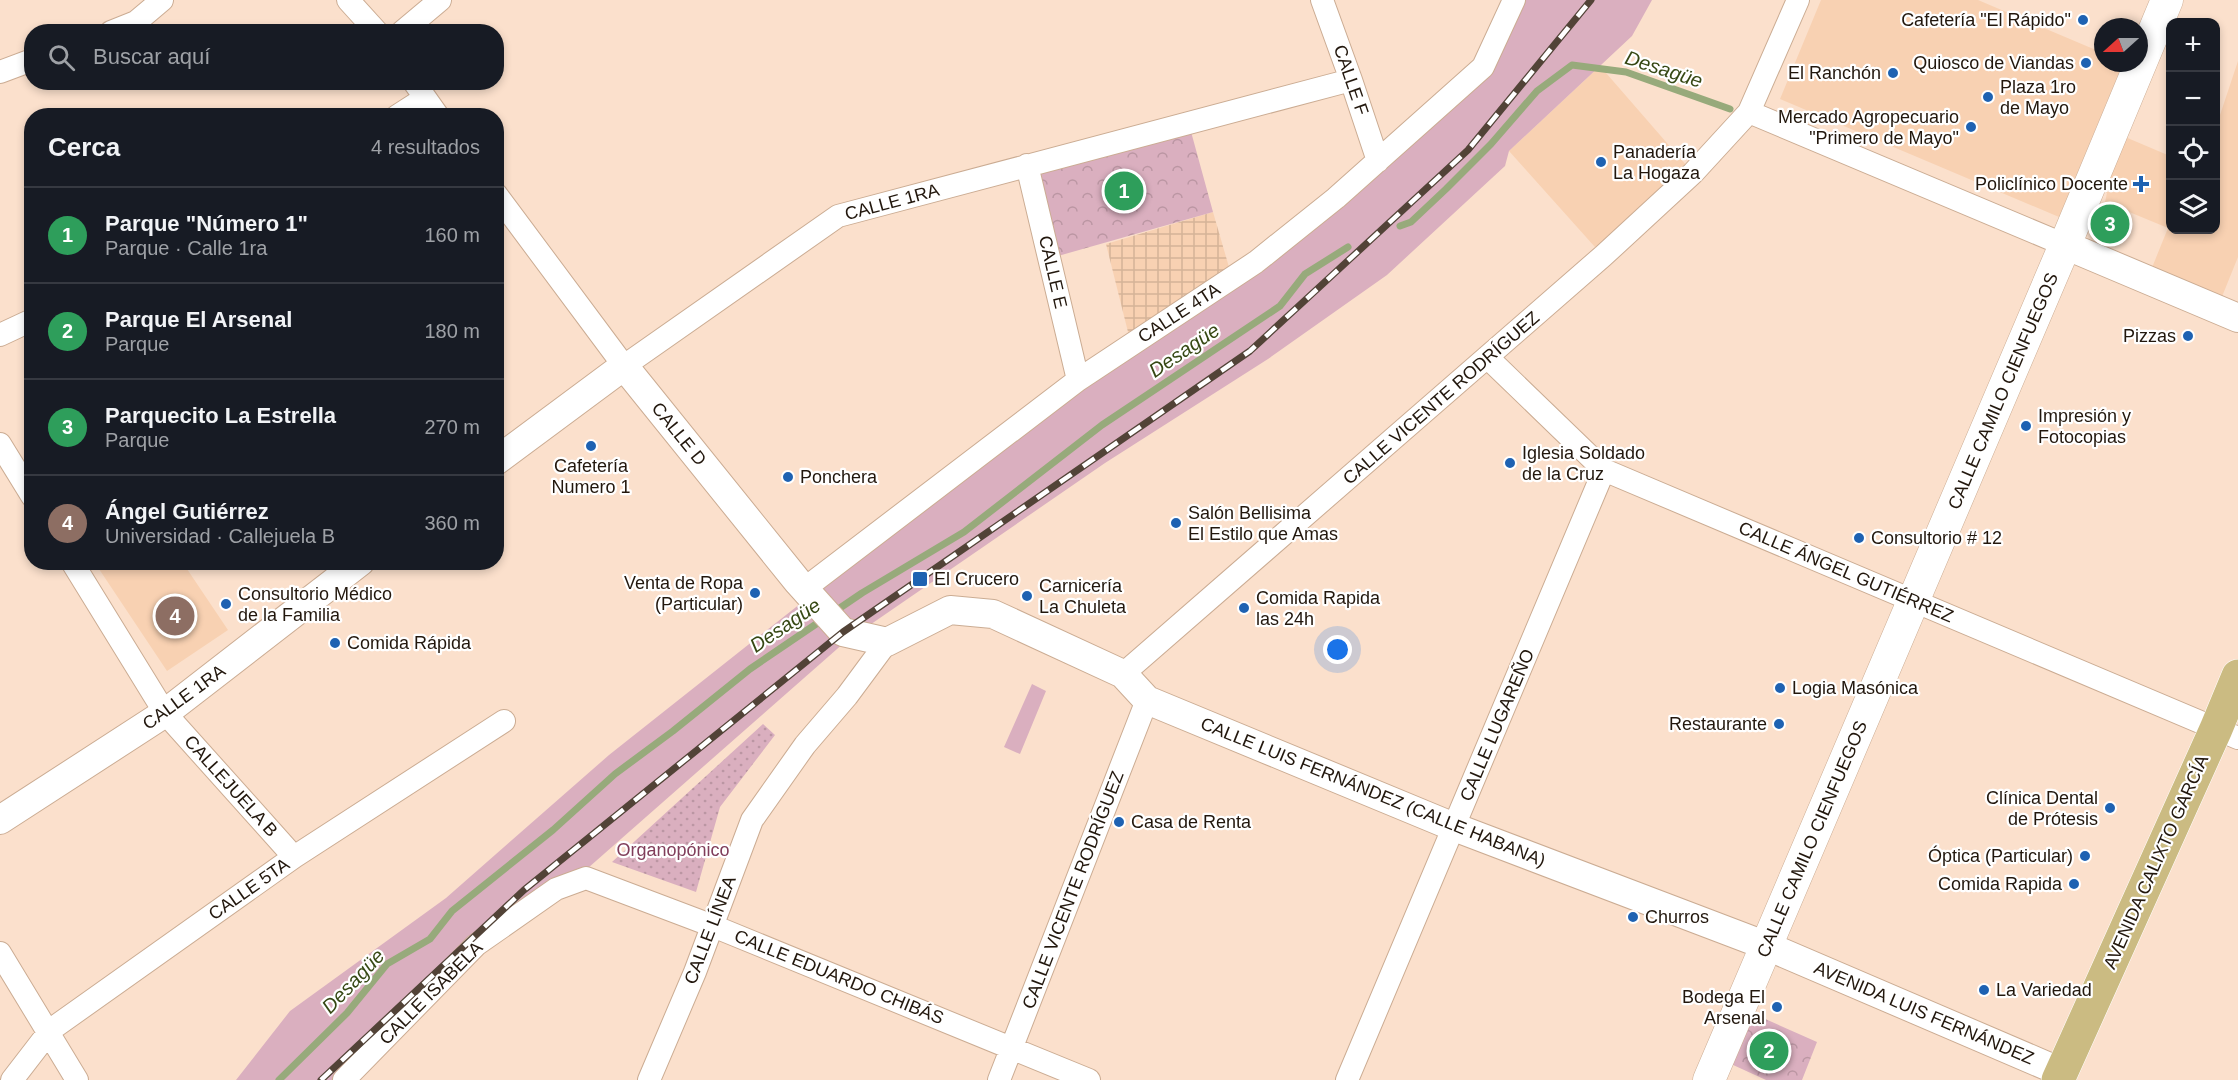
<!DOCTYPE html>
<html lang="es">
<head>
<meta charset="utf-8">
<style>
	body { margin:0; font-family:Helvetica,sans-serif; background:#242831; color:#f1f3f6 }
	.controls { position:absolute; right:18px; top:18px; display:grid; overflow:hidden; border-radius:12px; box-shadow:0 3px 9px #0003 }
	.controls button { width:54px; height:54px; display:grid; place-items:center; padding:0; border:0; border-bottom:2px solid #363941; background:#171b24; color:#f1f3f6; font:30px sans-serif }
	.compass { position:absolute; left:2094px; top:18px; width:54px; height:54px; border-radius:50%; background:#171b24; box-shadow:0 3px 9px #0003; rotate:249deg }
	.you { position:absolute; left:1338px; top:650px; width:21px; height:21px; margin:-15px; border:4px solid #fff; border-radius:50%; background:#1a73e8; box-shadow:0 0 0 9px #1a73e833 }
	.badge { display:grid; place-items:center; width:39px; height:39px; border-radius:50%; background:#0f766e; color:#fff; font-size:20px; font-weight:700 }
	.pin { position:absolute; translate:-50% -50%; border:3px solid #fff; box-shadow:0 2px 6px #0006 }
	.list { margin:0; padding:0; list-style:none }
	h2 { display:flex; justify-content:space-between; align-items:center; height:78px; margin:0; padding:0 24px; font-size:26px }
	h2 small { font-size:20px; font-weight:400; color:#9ea1a6 }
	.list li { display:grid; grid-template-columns:39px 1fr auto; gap:18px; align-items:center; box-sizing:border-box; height:96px; padding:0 24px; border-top:2px solid #363941 }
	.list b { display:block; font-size:22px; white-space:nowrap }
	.list p { margin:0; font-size:20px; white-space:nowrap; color:#9ea1a6 }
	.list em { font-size:20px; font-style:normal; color:#9ea1a6 }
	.icon { flex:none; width:33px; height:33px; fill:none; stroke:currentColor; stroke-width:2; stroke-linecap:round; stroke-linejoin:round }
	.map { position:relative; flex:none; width:2238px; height:1080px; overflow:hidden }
	.search { position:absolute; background:#171b24; box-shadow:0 3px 9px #0003; left:24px; top:24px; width:480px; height:66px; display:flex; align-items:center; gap:15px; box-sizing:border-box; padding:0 21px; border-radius:24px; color:#9ea1a6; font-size:22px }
	.panel { position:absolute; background:#171b24; box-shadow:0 3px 9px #0003; left:24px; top:108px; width:480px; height:462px; border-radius:24px }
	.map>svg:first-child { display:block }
</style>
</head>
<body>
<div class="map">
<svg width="2238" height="1080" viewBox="0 0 2238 1080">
	<defs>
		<pattern id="industrial-grid" width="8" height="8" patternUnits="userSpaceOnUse" patternTransform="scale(1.5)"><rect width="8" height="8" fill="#f8d1b2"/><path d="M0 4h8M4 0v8" fill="none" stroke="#d4b398"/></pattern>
		<pattern id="park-crowns" width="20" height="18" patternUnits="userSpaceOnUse" patternTransform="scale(1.5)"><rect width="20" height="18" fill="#daafbf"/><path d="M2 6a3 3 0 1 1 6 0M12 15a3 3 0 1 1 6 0" fill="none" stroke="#bb96a3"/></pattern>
		<pattern id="garden-dots" width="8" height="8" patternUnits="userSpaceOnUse" patternTransform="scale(1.5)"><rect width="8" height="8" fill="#daafbf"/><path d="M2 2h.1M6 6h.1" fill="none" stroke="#bb96a3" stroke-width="1.8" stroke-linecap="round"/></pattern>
	</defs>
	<rect width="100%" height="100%" fill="#fbe0cc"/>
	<path fill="#f8d1b2" d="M1821 0H1978L2103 53V63H2123L2059 217 1780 99Z
		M2238 61V257L2217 309 2147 280 2168 228 2105 202 2107 193 2089 185 2111 131 2170 156V230H2216V127Z
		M1600 66 1693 173 1603 256 1509 151Z
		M95 563H183L228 630 167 671Z"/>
	<path fill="url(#industrial-grid)" d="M1213 212 1231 274 1129 336 1106 244Z"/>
	<path fill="#daafbf" d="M1521 0H1652L1632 36 1509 151 1505 166 1387 275 1268 359 1105 463 845 642 588 868 541 886 333 1080H236L290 1011 446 898 609 755 1083 380 1252 275 1488 68Z
		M1032 684 1046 691 1020 754 1004 747Z"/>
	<path fill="url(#park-crowns)" d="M1190 128 1213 212 1058 256 1036 169Z
		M2105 202 2129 212 2117 241 2093 231Z
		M1754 1014 1817 1042 1802 1080H1766L1720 1059Z"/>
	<path fill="url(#garden-dots)" d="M763 724 775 735 720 807 696 892 612 862Z"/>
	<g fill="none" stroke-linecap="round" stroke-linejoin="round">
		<path stroke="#97aa7b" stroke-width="7" d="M1400 226 1411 222 1446 189 1491 144 1537 91 1572 65 1626 72 1730 109
			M834 612 862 593 964 532 1102 425 1280 306 1305 274 1348 247
			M279 1080 347 1013 387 964 430 939 452 911 553 830 615 774 673 731 750 669 822 620"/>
		<g stroke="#cbac93" stroke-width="24">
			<path id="minor" d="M348 0 377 32
				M1322 0 1351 80 1378 161
				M111 32 136 22 162 0
				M402 32 440 0
				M0 72 32 60
				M414 82 438 116
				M1749 112 2065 245
				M397 116 425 98
				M1027 165 1078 380
				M496 194 624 366 838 216 1351 80
				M0 335 32 320
				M1487 357 1604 470 2238 738
				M0 444 32 496
				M72 562 165 713 294 857
				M804 589 1078 380 1256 262 1336 198 1483 67 1514 0
				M1123 674 1603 256 1693 173 1749 112 1798 0
				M0 953 77 1080
				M12 1080 49 1032 56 1026 294 857 504 721
				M344 1080 476 945 556 889 586 878 713 926 1089 1080
				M649 1080 695 972 752 820 805 745 847 696 887 642
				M999 1080 1147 700
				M1347 1080 1604 470"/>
		</g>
		<g stroke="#cbac93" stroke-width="30">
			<path id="tertiary" d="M2065 245 2238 318
				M496 461 624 366 798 582 843 632 887 642 950 610 993 614 1123 674 1147 700 1454 827 1767 946 2061 1072
				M0 820 165 713 360 562"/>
		</g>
		<g stroke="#cbac93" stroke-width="33">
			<path id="secondary" d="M1709 1080 2065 245 2167 0"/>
		</g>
		<g stroke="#fff" stroke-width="34">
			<path id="primary" d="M2058 1080 2216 729 2238 676"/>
		</g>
		<use href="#minor" stroke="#fff" stroke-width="22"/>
		<use href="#tertiary" stroke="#fff" stroke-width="28"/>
		<use href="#secondary" stroke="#fff" stroke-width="32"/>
		<use href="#primary" stroke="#cbbb82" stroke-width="33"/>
		<g stroke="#524337" stroke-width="7">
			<path id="rail" d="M321 1080 524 890 843 632 1250 351 1468 150 1591 0"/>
		</g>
		<use href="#rail" stroke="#fff" stroke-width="4.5" stroke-dasharray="14" stroke-linecap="butt"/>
	</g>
	<g fill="#1e62b2" stroke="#fff" stroke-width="2">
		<circle cx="2083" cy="20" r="6"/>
		<circle cx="2086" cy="63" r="6"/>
		<circle cx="1893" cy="73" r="6"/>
		<circle cx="1988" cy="97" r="6"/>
		<circle cx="1971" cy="127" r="6"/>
		<circle cx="1601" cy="162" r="6"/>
		<path d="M2138 175h6v6h6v6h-6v6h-6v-6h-6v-6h6z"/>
		<circle cx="2188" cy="336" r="6"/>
		<circle cx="2026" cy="426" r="6"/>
		<circle cx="591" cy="446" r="6"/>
		<circle cx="1510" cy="463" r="6"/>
		<circle cx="788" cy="477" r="6"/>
		<circle cx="1176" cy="523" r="6"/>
		<circle cx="1859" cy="538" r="6"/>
		<rect x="912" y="571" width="16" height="16" rx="3"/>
		<circle cx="755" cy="593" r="6"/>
		<circle cx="1027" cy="596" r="6"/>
		<circle cx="226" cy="604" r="6"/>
		<circle cx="1244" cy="608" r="6"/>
		<circle cx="335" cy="643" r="6"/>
		<circle cx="1780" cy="688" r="6"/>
		<circle cx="1779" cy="724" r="6"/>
		<circle cx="2110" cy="808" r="6"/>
		<circle cx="1119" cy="822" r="6"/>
		<circle cx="2085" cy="856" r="6"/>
		<circle cx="2074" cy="884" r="6"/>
		<circle cx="1633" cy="917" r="6"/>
		<circle cx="1984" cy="990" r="6"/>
		<circle cx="1777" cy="1007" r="6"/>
	</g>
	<g text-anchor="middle" stroke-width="4.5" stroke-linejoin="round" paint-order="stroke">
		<g font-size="18" fill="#22170d" stroke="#fff" text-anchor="start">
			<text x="2071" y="26" text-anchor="end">Cafetería "El Rápido"</text>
			<text x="2074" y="69" text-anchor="end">Quiosco de Viandas</text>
			<text x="1881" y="79" text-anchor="end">El Ranchón</text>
			<text x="2000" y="93">Plaza 1ro<tspan x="2000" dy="21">de Mayo</tspan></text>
			<text x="1959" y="123" text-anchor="end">Mercado Agropecuario<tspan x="1959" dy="21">"Primero de Mayo"</tspan></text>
			<text x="1613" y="158">Panadería<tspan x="1613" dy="21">La Hogaza</tspan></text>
			<text x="2128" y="190" text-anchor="end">Policlínico Docente</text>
			<text x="2176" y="342" text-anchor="end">Pizzas</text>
			<text x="2038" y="422">Impresión y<tspan x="2038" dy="21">Fotocopias</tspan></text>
			<text x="1522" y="459">Iglesia Soldado<tspan x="1522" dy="21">de la Cruz</tspan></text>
			<text x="591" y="472" text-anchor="middle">Cafetería<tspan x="591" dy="21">Numero 1</tspan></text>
			<text x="800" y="483">Ponchera</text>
			<text x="1188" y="519">Salón Bellisima<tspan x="1188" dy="21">El Estilo que Amas</tspan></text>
			<text x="1871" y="544">Consultorio # 12</text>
			<text x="934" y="585">El Crucero</text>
			<text x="743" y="589" text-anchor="end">Venta de Ropa<tspan x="743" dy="21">(Particular)</tspan></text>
			<text x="1039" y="592">Carnicería<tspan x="1039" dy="21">La Chuleta</tspan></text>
			<text x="238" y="600">Consultorio Médico<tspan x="238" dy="21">de la Familia</tspan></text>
			<text x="1256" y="604">Comida Rapida<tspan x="1256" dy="21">las 24h</tspan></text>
			<text x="347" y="649">Comida Rápida</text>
			<text x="1792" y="694">Logia Masónica</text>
			<text x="1767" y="730" text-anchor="end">Restaurante</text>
			<text x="2098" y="804" text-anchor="end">Clínica Dental<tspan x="2098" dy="21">de Prótesis</tspan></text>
			<text x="1131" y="828">Casa de Renta</text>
			<text x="2073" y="862" text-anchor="end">Óptica (Particular)</text>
			<text x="2062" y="890" text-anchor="end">Comida Rapida</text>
			<text x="1645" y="923">Churros</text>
			<text x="1996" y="996">La Variedad</text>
			<text x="1765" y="1003" text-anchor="end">Bodega El<tspan x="1765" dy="21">Arsenal</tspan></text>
		</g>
		<g font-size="18" fill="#22170d" stroke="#fff">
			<text transform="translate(1351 80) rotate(71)" y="6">CALLE F</text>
			<text transform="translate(892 202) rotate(-15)" y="6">CALLE 1RA</text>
			<text transform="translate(1053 272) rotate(77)" y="6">CALLE E</text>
			<text transform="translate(1179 313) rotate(-33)" y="6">CALLE 4TA</text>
			<text transform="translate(2003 391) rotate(-67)" y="6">CALLE CAMILO CIENFUEGOS</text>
			<text transform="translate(1441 398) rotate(-41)" y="6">CALLE VICENTE RODRÍGUEZ</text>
			<text transform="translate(679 434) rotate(51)" y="6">CALLE D</text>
			<text transform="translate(1846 572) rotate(23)" y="6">CALLE ÁNGEL GUTIÉRREZ</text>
			<text transform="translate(184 697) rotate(-36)" y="6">CALLE 1RA</text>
			<text transform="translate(1497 725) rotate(-67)" y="6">CALLE LUGAREÑO</text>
			<text transform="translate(231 786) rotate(48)" y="6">CALLEJUELA B</text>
			<text transform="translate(1373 792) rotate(22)" y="6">CALLE LUIS FERNÁNDEZ (CALLE HABANA)</text>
			<text transform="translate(1812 839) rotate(-67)" y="6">CALLE CAMILO CIENFUEGOS</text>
			<text transform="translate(2156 862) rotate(-66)" y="6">AVENIDA CALIXTO GARCÍA</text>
			<text transform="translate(249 889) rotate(-35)" y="6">CALLE 5TA</text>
			<text transform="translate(1073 890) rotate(-69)" y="6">CALLE VICENTE RODRÍGUEZ</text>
			<text transform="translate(710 930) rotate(-69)" y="6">CALLE LÍNEA</text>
			<text transform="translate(839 977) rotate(22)" y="6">CALLE EDUARDO CHIBÁS</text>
			<text transform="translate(431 993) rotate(-45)" y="6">CALLE ISABELA</text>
			<text transform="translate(1924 1013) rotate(23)" y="6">AVENIDA LUIS FERNÁNDEZ</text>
		</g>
		<g font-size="18" fill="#803d5a" stroke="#fff">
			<text x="673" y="856">Organopónico</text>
		</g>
		<g font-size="20" font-style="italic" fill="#364814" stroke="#fff">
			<text transform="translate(1664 69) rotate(18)" y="7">Desagüe</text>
			<text transform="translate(1184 350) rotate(-34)" y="7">Desagüe</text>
			<text transform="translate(785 625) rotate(-34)" y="7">Desagüe</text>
			<text transform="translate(353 981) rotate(-46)" y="7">Desagüe</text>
		</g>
	</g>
</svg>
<div class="controls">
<button>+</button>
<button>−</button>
<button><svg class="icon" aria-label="locate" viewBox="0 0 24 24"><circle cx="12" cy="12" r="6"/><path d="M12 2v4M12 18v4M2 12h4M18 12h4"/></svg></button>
<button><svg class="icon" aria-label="layers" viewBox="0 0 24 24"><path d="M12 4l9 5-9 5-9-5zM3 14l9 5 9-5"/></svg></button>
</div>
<svg class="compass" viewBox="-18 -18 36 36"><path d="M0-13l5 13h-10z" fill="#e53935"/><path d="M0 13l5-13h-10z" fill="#9ea1a6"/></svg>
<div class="you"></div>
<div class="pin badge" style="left:1124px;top:191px;background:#2e9e5b">1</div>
<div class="pin badge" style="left:1769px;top:1051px;background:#2e9e5b">2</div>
<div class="pin badge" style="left:2110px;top:224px;background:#2e9e5b">3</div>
<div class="pin badge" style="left:175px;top:616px;background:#8d6e63">4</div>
<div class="search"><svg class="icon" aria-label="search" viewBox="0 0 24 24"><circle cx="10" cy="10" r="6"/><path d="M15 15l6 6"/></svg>Buscar aquí</div>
<section class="panel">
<h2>Cerca<small>4 resultados</small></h2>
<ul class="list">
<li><span class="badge" style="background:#2e9e5b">1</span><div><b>Parque &quot;Número 1&quot;</b><p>Parque · Calle 1ra</p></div><em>160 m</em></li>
<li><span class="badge" style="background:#2e9e5b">2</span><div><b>Parque El Arsenal</b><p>Parque</p></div><em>180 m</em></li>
<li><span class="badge" style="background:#2e9e5b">3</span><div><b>Parquecito La Estrella</b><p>Parque</p></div><em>270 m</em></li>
<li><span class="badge" style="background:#8d6e63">4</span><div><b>Ángel Gutiérrez</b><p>Universidad · Callejuela B</p></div><em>360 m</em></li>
</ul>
</section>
</div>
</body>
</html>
